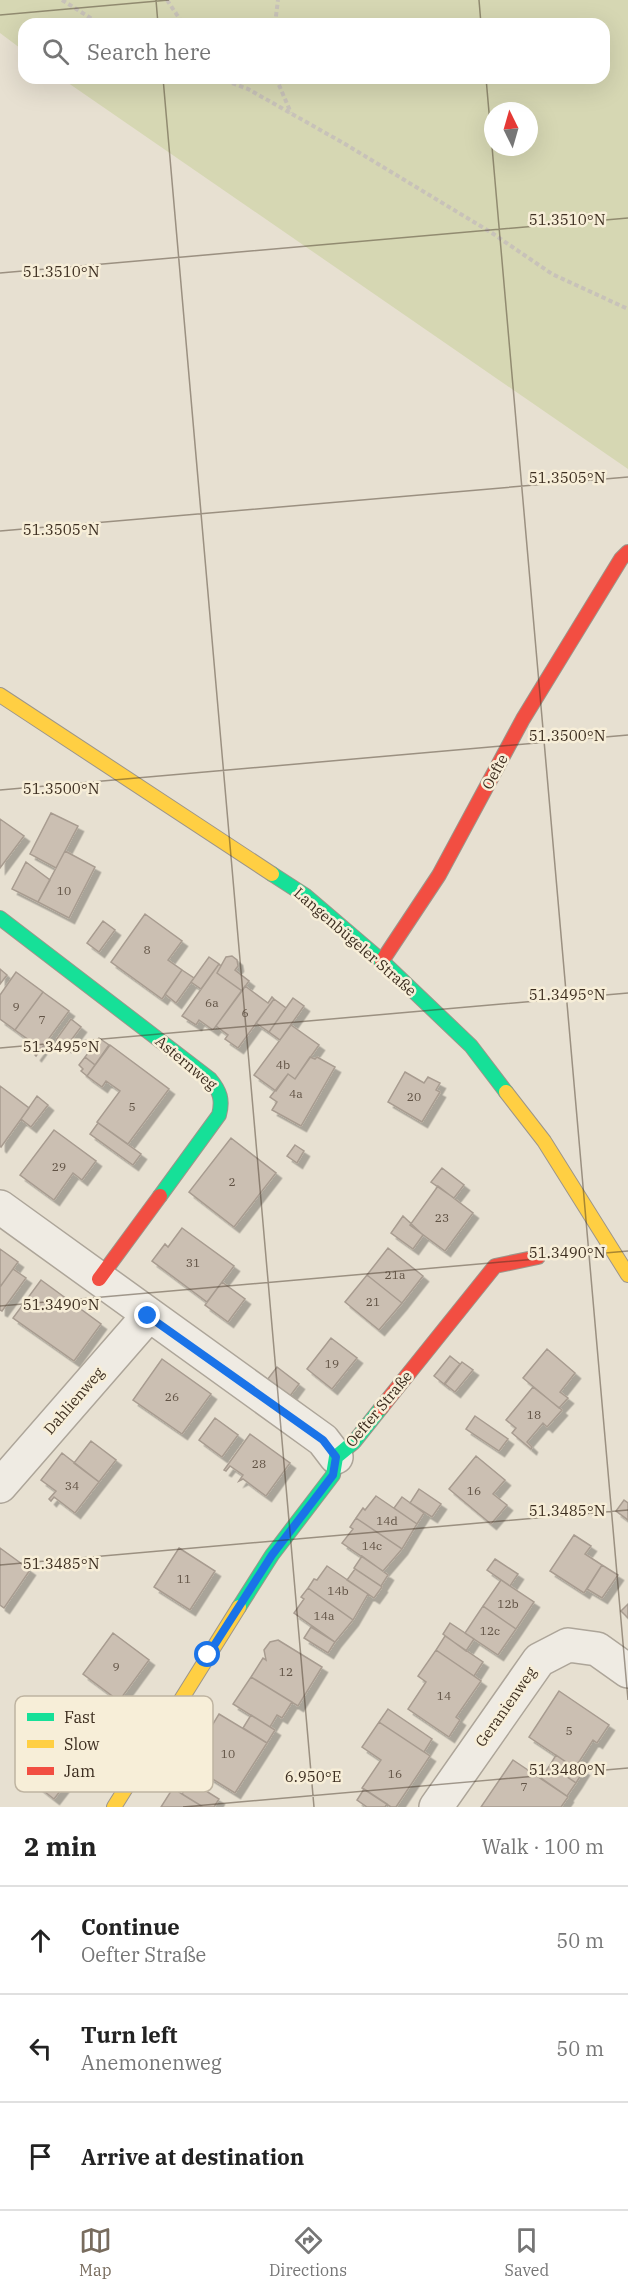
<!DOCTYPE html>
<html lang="en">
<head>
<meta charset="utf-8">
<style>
	body { margin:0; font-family:"IBM Plex Serif",serif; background:#f6f6f6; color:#222 }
	.compass { position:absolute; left:484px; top:102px; width:54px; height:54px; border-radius:50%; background:#fff; box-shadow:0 6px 24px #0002; rotate:355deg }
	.stop { position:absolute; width:18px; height:18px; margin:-14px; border:4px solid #1a73e8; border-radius:50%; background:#fff }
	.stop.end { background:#1a73e8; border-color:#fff; box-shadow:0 2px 6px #0008 }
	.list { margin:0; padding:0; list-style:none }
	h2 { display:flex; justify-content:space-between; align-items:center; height:78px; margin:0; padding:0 24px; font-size:26px }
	h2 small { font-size:20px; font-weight:400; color:#767676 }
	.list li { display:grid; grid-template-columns:39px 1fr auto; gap:18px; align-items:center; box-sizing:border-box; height:108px; padding:0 24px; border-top:2px solid #e0e0e0 }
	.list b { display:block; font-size:22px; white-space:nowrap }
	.list p { margin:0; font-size:20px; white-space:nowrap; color:#767676 }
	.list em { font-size:20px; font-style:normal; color:#767676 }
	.icon { flex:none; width:33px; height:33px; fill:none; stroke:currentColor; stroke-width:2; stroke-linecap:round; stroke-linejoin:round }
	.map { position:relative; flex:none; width:628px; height:1807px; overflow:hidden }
	.search { position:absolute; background:#fff; box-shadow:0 6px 24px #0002; left:18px; right:18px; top:18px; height:66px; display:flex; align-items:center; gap:15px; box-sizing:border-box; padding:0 21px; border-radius:18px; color:#767676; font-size:22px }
	.sheet { height:402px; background:#fff }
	nav { display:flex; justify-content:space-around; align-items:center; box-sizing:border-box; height:84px; border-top:2px solid #e0e0e0; background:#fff; font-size:16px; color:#767676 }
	nav a { display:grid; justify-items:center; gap:3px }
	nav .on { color:#786c5e }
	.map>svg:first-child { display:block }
</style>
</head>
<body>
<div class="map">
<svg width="628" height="1807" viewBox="0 0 628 1807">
	<defs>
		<filter id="shadow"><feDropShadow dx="5.5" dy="5.5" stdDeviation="0" flood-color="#0004"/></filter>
	</defs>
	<rect width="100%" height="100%" fill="#e7e0d1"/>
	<path fill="#d6d7b3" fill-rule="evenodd" d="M0 0H628V469L61 78H604V24H24V51L0 33ZM493 111H529V147H493Z"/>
	<path fill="#cbbfb2" stroke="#a89c90" stroke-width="1.5" filter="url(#shadow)" d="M51 813 78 826 56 868 30 854Z
		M0 819 24 836 0 868Z
		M65 851 95 867 69 918 38 902Z
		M26 862 50 880 38 902 12 889Z
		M145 914 182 941 168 960 182 970 162 999 111 962Z
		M103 921 115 930 99 952 87 943Z
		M232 956 237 960 238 966 235 970 249 981 242 991 217 973 226 957Z
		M209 957 219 964 201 989 191 982Z
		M219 964 221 966 217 973 242 991 213 1030 199 1020 196 1025 182 1016Z
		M0 969 7 975 0 984Z
		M182 970 194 978 176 1003 165 994Z
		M16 972 43 992 15 1030 0 1019V995Z
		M245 986 268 1003 272 997 274 999 238 1048 225 1039 228 1035 216 1026Z
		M43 992 69 1011 36 1056 35 1055 40 1048 15 1030Z
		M293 998 304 1006 280 1040 269 1032Z
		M274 999 286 1008 269 1032 256 1023Z
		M71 1019 81 1027 66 1047 56 1040Z
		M291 1025 319 1045 295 1079 288 1074 276 1091 254 1075Z
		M99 1038 109 1045 95 1065 85 1057Z
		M110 1045 169 1089 128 1144 97 1122 120 1091 106 1081 102 1087 87 1076Z
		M85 1057 95 1065 87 1076 81 1071 83 1069 79 1065Z
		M310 1057 315 1059 317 1057 335 1067 301 1126 272 1110 277 1102 270 1097 288 1074 295 1079Z
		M405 1072 424 1083 428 1077 440 1083 436 1090 440 1092 422 1122 388 1102Z
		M0 1086 29 1108 1 1147 0 1146Z
		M37 1096 48 1105 31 1127 21 1119Z
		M98 1123 141 1154 133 1165 90 1134Z
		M54 1130 96 1161 82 1180 73 1173 54 1200 20 1175Z
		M231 1138 276 1173 234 1227 189 1192Z
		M295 1145 304 1151 297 1163 287 1156Z
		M442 1168 464 1185 454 1198 431 1182Z
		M438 1186 473 1213 445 1251 410 1225Z
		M403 1216 423 1235 413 1249 391 1233Z
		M182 1228 234 1266 207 1302 152 1261 165 1244 168 1247Z
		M388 1248 423 1276 402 1303 367 1275Z
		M0 1249 18 1262 0 1287Z
		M13 1269 26 1278 2 1311 0 1310V1287Z
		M367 1275 402 1303 379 1330 345 1302Z
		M41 1280 101 1324 74 1361 13 1318Z
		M222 1282 245 1299 228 1322 205 1305Z
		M331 1338 357 1358 332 1389 307 1369Z
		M547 1349 575 1373 560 1392 568 1398 559 1408 523 1378Z
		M450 1356 460 1364 444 1384 434 1376Z
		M162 1359 211 1394 182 1434 133 1400Z
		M462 1362 473 1370 455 1392 445 1384Z
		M277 1367 299 1384 290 1396 267 1380Z
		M533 1387 562 1410 547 1427 543 1423 527 1442 532 1447 531 1449 512 1433 516 1428 506 1420Z
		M475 1416 508 1439 499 1451 466 1429Z
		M215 1418 238 1435 222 1457 199 1440Z
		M250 1434 290 1463 266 1496 243 1479 239 1481 243 1475 230 1466 226 1471 224 1470Z
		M91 1441 116 1460 99 1482 74 1463Z
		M62 1453 99 1482 75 1513 54 1497 51 1501 49 1499 56 1491 41 1480Z
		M476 1456 505 1480 493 1494 507 1505 491 1524 449 1489Z
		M419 1489 441 1504 432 1517 410 1503Z
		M376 1496 417 1524 402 1549 356 1518 363 1508 365 1510Z
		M402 1497 424 1513 417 1524 394 1508Z
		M624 1500 628 1503V1520L616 1511Z
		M356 1518 402 1549 383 1571 342 1543 353 1529 350 1527Z
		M574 1535 591 1546 585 1554 602 1565 584 1593 550 1571Z
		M0 1548 30 1570 4 1608 0 1605Z
		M179 1548 215 1571 190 1610 154 1587Z
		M362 1556 388 1575 381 1586 354 1568Z
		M495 1559 518 1574 510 1586 487 1570Z
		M602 1565 618 1575 602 1598 587 1589Z
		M327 1566 368 1594 353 1620 308 1588 314 1579 317 1580Z
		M355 1569 382 1587 374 1598 347 1580Z
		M501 1580 534 1602 516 1629 483 1606Z
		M308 1588 353 1620 335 1642 294 1613 304 1599 301 1597Z
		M628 1604V1618L621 1611Z
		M483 1606 516 1629 498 1655 465 1633Z
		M450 1623 474 1639 466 1651 443 1634Z
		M311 1627 335 1642 328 1653 304 1638Z
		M113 1633 149 1660 119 1701 83 1674Z
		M445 1636 483 1662 474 1676 436 1650Z
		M278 1640 322 1667 298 1706 251 1677 263 1658 266 1660 264 1650 270 1642Z
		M436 1650 481 1681 456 1717 460 1720 449 1737 408 1709 426 1682 418 1676Z
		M251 1677 292 1702 282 1718 277 1715 270 1727 233 1704Z
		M559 1691 609 1725 597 1743 593 1740 575 1768 529 1737Z
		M388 1709 432 1739 424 1752 379 1722Z
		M219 1714 267 1743 235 1793 190 1765 211 1733 208 1732Z
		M251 1715 275 1730 267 1743 243 1728Z
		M379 1722 430 1756 396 1807H391L362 1788 381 1760 362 1747Z
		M48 1733 84 1760 54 1799 22 1774 38 1754 34 1751 36 1749 45 1755 55 1742 46 1735Z
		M556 1755 575 1768 576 1765 584 1770 576 1783 550 1765Z
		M513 1760 568 1797 561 1807H481Z
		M550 1765 576 1783 567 1796 541 1778Z
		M190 1781 219 1799 214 1807H203L182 1794Z
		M173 1788 182 1794 203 1807H161Z
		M364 1789 387 1804 385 1807H367L357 1800Z"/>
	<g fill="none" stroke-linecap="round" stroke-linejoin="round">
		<g stroke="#ada599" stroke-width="36">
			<path id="street" d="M0 1207 323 1440 336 1457
				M0 1486 148 1316
				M436 1807 539 1660 568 1645 597 1649 628 1671"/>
		</g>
		<g stroke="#9c958a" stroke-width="16">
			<path id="fast" d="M272 874 306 896 382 961 471 1046 506 1092
				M0 918 210 1079C220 1091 223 1100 219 1115L160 1196
				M239 1607 272 1555 333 1475 336 1457 354 1442 381 1408"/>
		</g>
		<g stroke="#9c958a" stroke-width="16">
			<path id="slow" d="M0 695 272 874
				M506 1092 544 1141 628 1275
				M114 1807 239 1607"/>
		</g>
		<g stroke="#9c958a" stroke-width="16">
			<path id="jam" d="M382 961 439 875 523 719 621 559 628 552
				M99 1279 160 1196
				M381 1408 495 1266 538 1257"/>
		</g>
		<path stroke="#c8c2b9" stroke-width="4" stroke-dasharray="4.5 3" stroke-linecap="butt" d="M62 0 100 24
			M167 0 183 24
			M275 24 278 0
			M218 78 248 89 345 144 492 233 552 274 628 309
			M276 78 291 113"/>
		<use href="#street" stroke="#efebe3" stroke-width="33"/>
		<use href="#fast" stroke="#16e098" stroke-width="14"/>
		<use href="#slow" stroke="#ffcf43" stroke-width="14"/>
		<use href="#jam" stroke="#f24e42" stroke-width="14"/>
	</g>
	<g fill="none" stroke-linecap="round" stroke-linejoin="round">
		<path stroke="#1a73e8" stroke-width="8" d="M148 1316 323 1440 336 1457 333 1475 272 1555 208 1655"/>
	</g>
	<path fill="none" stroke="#3d2e20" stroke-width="1.5" stroke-opacity="0.45" d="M156 0 158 24M479 0 481 24M0 15 169 0M163 78 314 1807M486 78 628 1700M0 273 628 218M0 531 628 477M0 790 628 735M0 1048 628 993M0 1306 628 1251M0 1565 628 1510M183 1807 628 1768"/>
	<g text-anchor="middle" stroke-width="5" stroke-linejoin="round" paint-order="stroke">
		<g font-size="12" fill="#605244">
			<text x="64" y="895">10</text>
			<text x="147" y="954">8</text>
			<text x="212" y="1007">6a</text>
			<text x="16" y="1011">9</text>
			<text x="245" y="1017">6</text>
			<text x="42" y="1024">7</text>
			<text x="283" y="1069">4b</text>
			<text x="296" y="1098">4a</text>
			<text x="414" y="1101">20</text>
			<text x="132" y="1111">5</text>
			<text x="59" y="1171">29</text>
			<text x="232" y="1186">2</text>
			<text x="442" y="1222">23</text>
			<text x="193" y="1267">31</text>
			<text x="395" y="1279">21a</text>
			<text x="373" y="1306">21</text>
			<text x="332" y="1368">19</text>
			<text x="172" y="1401">26</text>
			<text x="534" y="1419">18</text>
			<text x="259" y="1468">28</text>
			<text x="72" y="1490">34</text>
			<text x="474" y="1495">16</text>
			<text x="387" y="1525">14d</text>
			<text x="372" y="1550">14c</text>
			<text x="184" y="1583">11</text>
			<text x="338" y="1595">14b</text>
			<text x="508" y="1608">12b</text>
			<text x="324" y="1620">14a</text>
			<text x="490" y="1635">12c</text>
			<text x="116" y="1671">9</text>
			<text x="286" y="1676">12</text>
			<text x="444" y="1700">14</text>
			<text x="569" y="1735">5</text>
			<text x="228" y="1758">10</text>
			<text x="395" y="1778">16</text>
			<text x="524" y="1791">7</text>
		</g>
		<g font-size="15" fill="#3d2e20" stroke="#f7eed8">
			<text transform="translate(495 772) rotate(-62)" y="5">Oefte</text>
			<text transform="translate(355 942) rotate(41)" y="5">Langenbügeler Straße</text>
			<text transform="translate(186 1063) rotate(40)" y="5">Asternweg</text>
			<text transform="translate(74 1401) rotate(-49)" y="5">Dahlienweg</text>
			<text transform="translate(379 1409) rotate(-50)" y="5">Oefter Straße</text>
			<text transform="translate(506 1707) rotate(-55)" y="5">Geranienweg</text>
		</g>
	</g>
	<rect x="15" y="1696" width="198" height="96" rx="9" fill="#f7eed8" stroke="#bfb4a1" stroke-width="1.5"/>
	<rect x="27" y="1713" width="27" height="8" fill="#16e098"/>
	<rect x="27" y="1740" width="27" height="8" fill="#ffcf43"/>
	<rect x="27" y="1767" width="27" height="8" fill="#f24e42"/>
	<g font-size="16" fill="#3d2e20">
		<text x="64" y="1723">Fast</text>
		<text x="64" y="1750">Slow</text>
		<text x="64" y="1777">Jam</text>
	</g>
	<g font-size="15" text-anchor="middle" fill="#3d2e20" stroke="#f7eed8" stroke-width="5" stroke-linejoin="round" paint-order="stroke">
		<text x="567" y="225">51.3510°N</text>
		<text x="61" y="277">51.3510°N</text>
		<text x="567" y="483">51.3505°N</text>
		<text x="61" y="535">51.3505°N</text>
		<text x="567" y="741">51.3500°N</text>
		<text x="61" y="794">51.3500°N</text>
		<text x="567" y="1000">51.3495°N</text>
		<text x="61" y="1052">51.3495°N</text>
		<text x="567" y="1258">51.3490°N</text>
		<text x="61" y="1310">51.3490°N</text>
		<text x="567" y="1516">51.3485°N</text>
		<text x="61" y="1569">51.3485°N</text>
		<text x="567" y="1775">51.3480°N</text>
		<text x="313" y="1782">6.950°E</text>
	</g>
</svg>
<svg class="compass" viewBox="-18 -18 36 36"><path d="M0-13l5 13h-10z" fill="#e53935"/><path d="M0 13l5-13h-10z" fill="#767676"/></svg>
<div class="stop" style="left:208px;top:1655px"></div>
<div class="stop end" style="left:148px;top:1316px"></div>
<div class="search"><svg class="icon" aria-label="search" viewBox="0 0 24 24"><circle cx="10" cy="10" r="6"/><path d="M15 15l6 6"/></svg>Search here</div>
</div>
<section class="sheet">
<h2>2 min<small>Walk · 100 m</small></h2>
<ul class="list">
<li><svg class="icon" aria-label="ahead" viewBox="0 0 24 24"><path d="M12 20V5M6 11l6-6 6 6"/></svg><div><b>Continue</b><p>Oefter Straße</p></div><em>50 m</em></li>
<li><svg class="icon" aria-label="left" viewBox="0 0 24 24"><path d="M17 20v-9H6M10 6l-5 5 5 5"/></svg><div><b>Turn left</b><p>Anemonenweg</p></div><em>50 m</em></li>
<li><svg class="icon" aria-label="arrive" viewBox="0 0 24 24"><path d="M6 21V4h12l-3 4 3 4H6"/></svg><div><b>Arrive at destination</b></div></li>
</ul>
</section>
<nav>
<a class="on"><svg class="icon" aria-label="map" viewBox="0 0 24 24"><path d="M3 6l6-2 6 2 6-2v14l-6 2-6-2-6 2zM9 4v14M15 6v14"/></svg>Map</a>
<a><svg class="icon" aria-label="directions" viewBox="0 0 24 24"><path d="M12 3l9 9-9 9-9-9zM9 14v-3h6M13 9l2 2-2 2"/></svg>Directions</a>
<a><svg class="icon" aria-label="saved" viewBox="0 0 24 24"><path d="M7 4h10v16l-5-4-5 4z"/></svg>Saved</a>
</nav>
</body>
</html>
